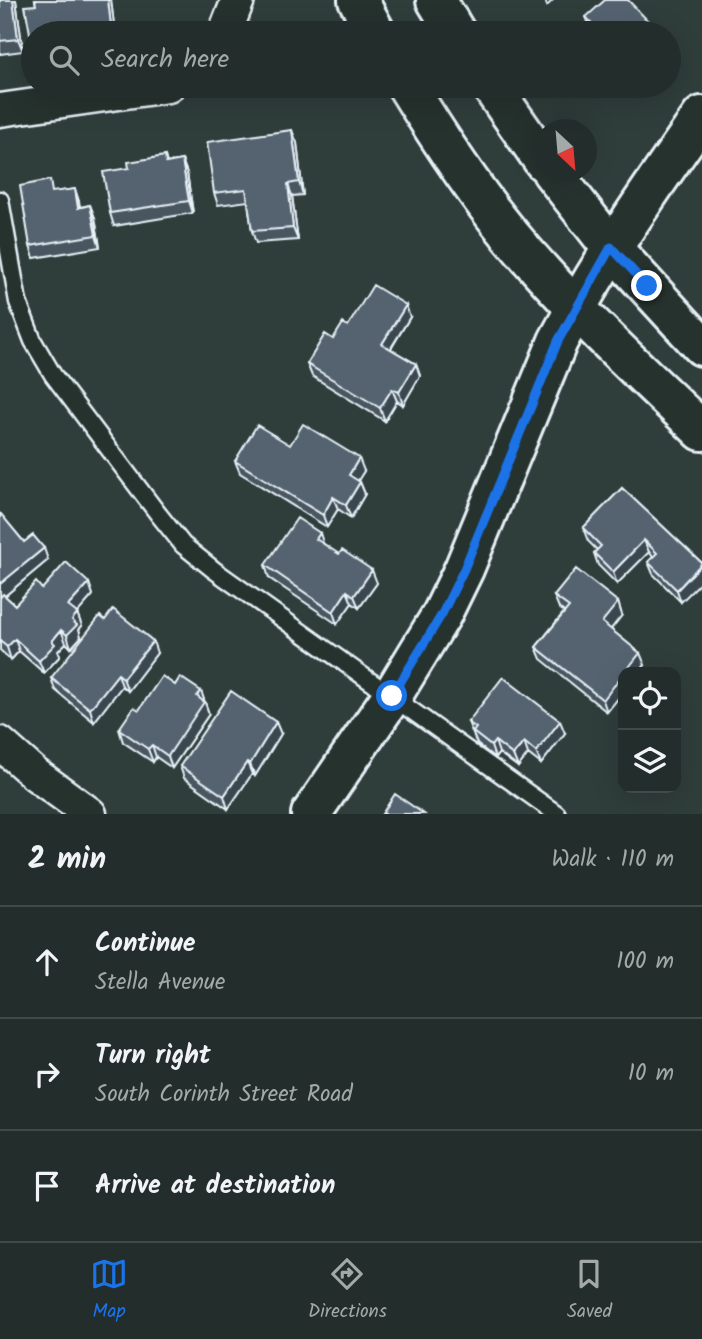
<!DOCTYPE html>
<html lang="en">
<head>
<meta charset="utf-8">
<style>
	body { margin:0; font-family:Kalam,sans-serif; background:#2b3634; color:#f1f3f6 }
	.controls { position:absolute; right:21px; bottom:21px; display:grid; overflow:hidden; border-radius:14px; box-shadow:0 7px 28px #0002 }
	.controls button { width:63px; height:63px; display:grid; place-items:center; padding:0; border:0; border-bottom:2px solid #404a48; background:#232e2c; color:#f1f3f6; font:35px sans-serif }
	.compass { position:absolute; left:534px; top:119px; width:63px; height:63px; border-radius:50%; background:#232e2c; box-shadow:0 7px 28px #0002; rotate:154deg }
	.stop { position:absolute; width:21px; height:21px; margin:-16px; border:5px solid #1a73e8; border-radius:50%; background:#fff }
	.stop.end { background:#1a73e8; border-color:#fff; box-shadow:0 2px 7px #0008 }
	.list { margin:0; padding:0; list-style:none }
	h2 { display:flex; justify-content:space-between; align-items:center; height:91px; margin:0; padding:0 28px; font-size:30px }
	h2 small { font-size:23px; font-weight:400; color:#a3a8a9 }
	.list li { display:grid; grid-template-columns:46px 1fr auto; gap:21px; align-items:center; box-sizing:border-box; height:112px; padding:0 28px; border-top:2px solid #404a48 }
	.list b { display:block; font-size:26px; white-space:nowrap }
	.list p { margin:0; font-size:23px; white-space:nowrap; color:#a3a8a9 }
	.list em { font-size:23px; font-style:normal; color:#a3a8a9 }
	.icon { flex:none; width:38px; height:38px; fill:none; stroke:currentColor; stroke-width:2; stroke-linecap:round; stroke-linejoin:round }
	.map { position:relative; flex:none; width:702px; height:814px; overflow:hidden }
	.search { position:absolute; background:#232e2c; box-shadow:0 7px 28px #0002; left:21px; right:21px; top:21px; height:77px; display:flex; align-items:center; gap:18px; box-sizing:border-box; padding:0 24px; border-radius:38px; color:#a3a8a9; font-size:26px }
	.sheet { height:427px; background:#232e2c }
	nav { display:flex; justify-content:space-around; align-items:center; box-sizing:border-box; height:98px; border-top:2px solid #404a48; background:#232e2c; font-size:19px; color:#a3a8a9 }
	nav a { display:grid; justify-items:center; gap:4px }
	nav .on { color:#1a73e8 }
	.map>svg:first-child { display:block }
</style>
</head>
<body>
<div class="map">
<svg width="702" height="814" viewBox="0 0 702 814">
	<rect width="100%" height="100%" fill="#2f3d3b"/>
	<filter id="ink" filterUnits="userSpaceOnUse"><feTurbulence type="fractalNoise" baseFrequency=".0143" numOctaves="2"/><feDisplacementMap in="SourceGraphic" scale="14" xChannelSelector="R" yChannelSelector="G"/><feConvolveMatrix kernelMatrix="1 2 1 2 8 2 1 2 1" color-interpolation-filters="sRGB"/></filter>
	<g filter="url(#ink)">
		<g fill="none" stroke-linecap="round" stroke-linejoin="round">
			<g stroke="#e8f1f8" stroke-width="21">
				<path id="service" d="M0 200 18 302 33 341 53 375 159 515 183 545 214 570 557 814"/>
			</g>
			<g stroke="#e8f1f8" stroke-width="37">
				<path id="minor" d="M225 33 238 0
					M0 110 168 86
					M0 743 35 774 90 814"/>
			</g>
			<g stroke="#e8f1f8" stroke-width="44">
				<path id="tertiary" d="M311 814 392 696 442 614 464 569 558 341C600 262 650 190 702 116"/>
			</g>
			<g stroke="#e8f1f8" stroke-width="44">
				<path id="secondary" d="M358 0 376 33
					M436 0 456 33
					M407 86C439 138 472 189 511 236 569 306 636 368 702 431
					M491 86 544 162
					M552 172 611 247 702 346"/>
			</g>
			<use href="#service" stroke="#26332d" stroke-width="16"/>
			<use href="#minor" stroke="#26332d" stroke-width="32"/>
			<use href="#tertiary" stroke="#26332d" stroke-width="38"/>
			<use href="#secondary" stroke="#26332d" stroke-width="38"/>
		</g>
		<path fill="#485661" stroke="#e8f1f8" stroke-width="2" d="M0 0H16L23 51 0 54Z
			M35 0H111L115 33H33L36 5Z
			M586 17 651 24 654 33H594L591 30Z
			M297 143 303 195 292 196 298 240 256 243 252 231 248 201 218 205 214 193Z
			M165 156 167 163 182 160 187 173 193 213 114 226 110 213 129 168Z
			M75 189 80 207 90 205 95 218 100 247 34 258 30 246 55 192Z
			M410 317 391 349 416 364 420 376 403 405 397 401 385 421 312 376 307 364 348 326Z
			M290 445 364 471 358 480 360 482 365 494 351 518 338 509 327 527 240 473 235 461Z
			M622 488 702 563 681 602 653 574 648 562 653 557 649 552 617 584 598 565 594 553 597 550 588 541 583 528Z
			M0 514 24 542 48 560 5 596 15 605 42 589 89 583 93 595 77 613 82 626 79 629 81 637 71 648 66 643 58 651 60 656 44 673 19 651 11 660 0 650Z
			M324 544 377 583 359 608 352 603 337 624 269 578 265 565Z
			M554 596 618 602 622 615 611 629 645 665 607 712 541 659 536 647 564 612 559 608Z
			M105 620 157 653 128 691 122 686 94 722 55 690 51 678Z
			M175 685 201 691 209 714 172 768 156 757 153 762 123 742 119 729Z
			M468 722 565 733 541 764 528 754 518 767 499 753 495 758 477 744Z
			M281 734 255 776 252 774 228 809 184 778 180 766Z"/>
		<path fill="#3b464f" stroke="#e8f1f8" stroke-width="2" d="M13 0H16L23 51 18 39Z
			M108 0H111L115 33H113L111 26Z
			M545 0H553L547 6Z
			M651 24 654 33H641Z
			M292 130 297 143 303 195 299 182Z
			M182 160 187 173 193 213 189 201Z
			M288 184 292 196 298 240 293 228Z
			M75 189 79 201 82 220 78 208Z
			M90 205 95 218 100 247 96 235Z
			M406 305 410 317 386 356 382 344Z
			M416 364 420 376 403 405 399 392Z
			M392 389 397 401 385 421 380 408Z
			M359 458 364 471 354 487 349 475Z
			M360 482 365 494 351 518 346 505Z
			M333 497 338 509 327 527 323 515Z
			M320 533 324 546 316 539Z
			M644 540 649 552 617 584 613 572Z
			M44 548 48 560 0 600V584Z
			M702 564V581L681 602 677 590Z
			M372 570 377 583 359 608 354 596Z
			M89 583 93 595 73 618 68 606Z
			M347 591 352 603 337 624 333 612Z
			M618 602 622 615 607 634 602 622Z
			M77 613 82 626 79 629 81 637 71 648 67 635 72 620Z
			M61 630 66 643 58 651 60 656 44 673 39 661 52 641Z
			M15 639 19 651 11 660 7 647Z
			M153 641 157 653 128 691 123 678Z
			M640 653 645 665 639 672H625Z
			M118 674 122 686 94 722 90 709Z
			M623 674V692L607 712 603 700Z
			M201 691 209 714 172 768 168 756 197 696Z
			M560 721 565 733 541 764 536 752Z
			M276 722 281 734 255 776 250 764Z
			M495 741 499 753 495 758 491 746Z
			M524 742 528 754 518 767 513 755Z
			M152 745 156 757 153 762 148 749Z
			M247 762 252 774 228 809 224 796Z"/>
		<path fill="#546471" stroke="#e8f1f8" stroke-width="2" d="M0 0H13L18 39 0 41Z
			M35 0H108L111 26 67 33H33V39H31L25 6 36 5Z
			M605 0H628L651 24 641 33H601L586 17Z
			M292 130 299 182 288 184 293 228 252 231 246 189 214 193 207 142Z
			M165 156 166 163 182 160 189 201 110 213 103 172 129 168 128 162Z
			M50 180 52 192 75 189 78 208 90 205 96 235 30 246 20 186Z
			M373 285 406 305 382 344 416 364 399 392 392 389 380 408 307 364 325 334 333 339 343 323 348 326Z
			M303 424 359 458 349 475 360 482 346 505 333 497 323 515 235 461 257 425 290 445Z
			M622 488 702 563 677 590 648 562 657 553 644 540 613 572 594 553 601 546 583 528Z
			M0 514H1L24 542 33 535 44 548 0 584Z
			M297 518 320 533 316 539 339 554 342 550 372 570 354 596 347 591 333 612 265 565Z
			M66 562 89 583 68 606 77 613 72 620 77 625 67 635 61 630 52 641 55 644 39 661 15 639 7 647 0 641V598L3 594 15 605 36 582 42 589Z
			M576 569 618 602 602 622 640 653 625 672H623V674L603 700 536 647 569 607 554 596Z
			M113 609 153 641 123 678 118 674 90 709 51 678 100 616 105 620Z
			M162 676 175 685 180 677 201 691 197 696 204 702 168 756 152 745 148 749 119 729 134 707 139 710Z
			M503 677 560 721 536 752 524 742 513 755 495 741 491 746 473 732 476 728 468 722Z
			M231 691 276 722 250 764 247 762 224 796 180 766Z
			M395 794 424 814H382Z"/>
	</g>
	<g fill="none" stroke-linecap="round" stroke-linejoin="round" filter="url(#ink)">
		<path stroke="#1a73e8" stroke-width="9" d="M392 696 442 614 464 569 558 341 611 247 647 286"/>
	</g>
</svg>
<div class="controls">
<button><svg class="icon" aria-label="locate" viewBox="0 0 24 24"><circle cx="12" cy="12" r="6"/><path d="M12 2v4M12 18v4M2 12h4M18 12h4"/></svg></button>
<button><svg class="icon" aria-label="layers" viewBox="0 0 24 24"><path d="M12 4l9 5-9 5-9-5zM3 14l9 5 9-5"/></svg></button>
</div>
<svg class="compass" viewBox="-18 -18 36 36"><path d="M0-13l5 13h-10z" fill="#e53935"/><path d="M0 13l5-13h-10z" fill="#a3a8a9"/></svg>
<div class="stop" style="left:392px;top:696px"></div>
<div class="stop end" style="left:647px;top:286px"></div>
<div class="search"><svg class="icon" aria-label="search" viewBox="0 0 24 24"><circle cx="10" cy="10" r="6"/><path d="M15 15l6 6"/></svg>Search here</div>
</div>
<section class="sheet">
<h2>2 min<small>Walk · 110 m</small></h2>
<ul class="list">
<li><svg class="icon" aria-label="ahead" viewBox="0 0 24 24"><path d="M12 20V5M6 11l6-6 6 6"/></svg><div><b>Continue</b><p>Stella Avenue</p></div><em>100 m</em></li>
<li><svg class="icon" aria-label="right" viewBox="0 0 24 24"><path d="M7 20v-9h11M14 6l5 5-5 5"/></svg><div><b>Turn right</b><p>South Corinth Street Road</p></div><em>10 m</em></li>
<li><svg class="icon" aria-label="arrive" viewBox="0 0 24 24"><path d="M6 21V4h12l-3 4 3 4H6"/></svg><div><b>Arrive at destination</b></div></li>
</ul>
</section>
<nav>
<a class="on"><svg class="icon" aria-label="map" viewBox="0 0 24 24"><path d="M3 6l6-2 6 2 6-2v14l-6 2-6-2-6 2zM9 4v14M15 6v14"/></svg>Map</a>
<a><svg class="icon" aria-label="directions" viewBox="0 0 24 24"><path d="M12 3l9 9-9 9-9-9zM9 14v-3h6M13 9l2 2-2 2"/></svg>Directions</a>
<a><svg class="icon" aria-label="saved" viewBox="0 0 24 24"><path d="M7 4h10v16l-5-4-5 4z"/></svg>Saved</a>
</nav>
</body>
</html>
